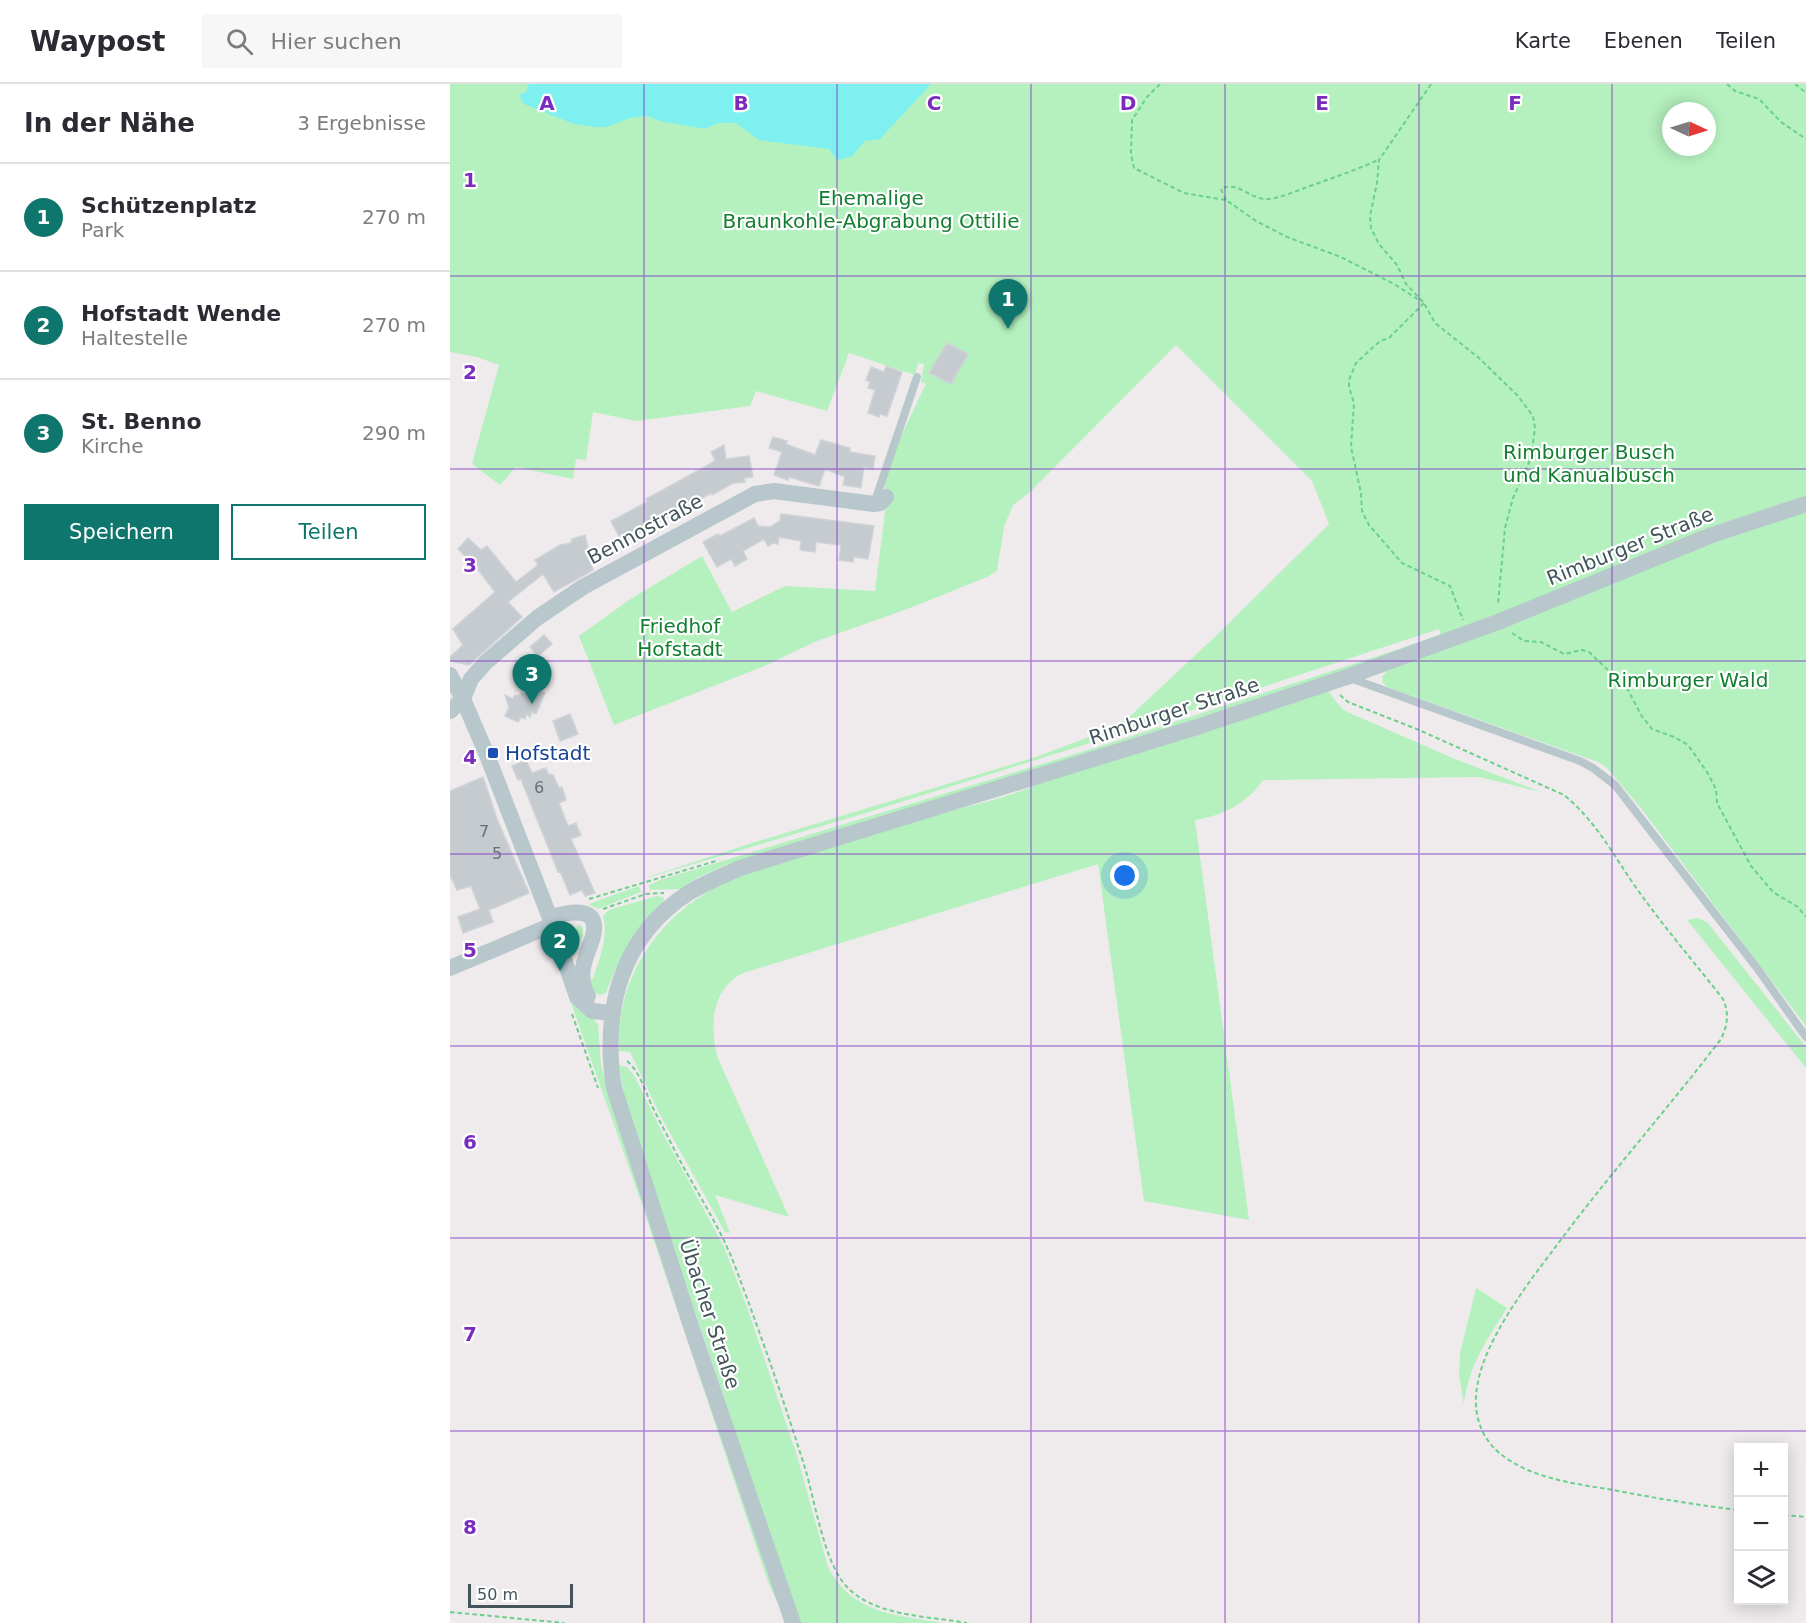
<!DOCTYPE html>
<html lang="de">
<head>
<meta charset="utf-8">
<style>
	body { margin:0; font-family:"DejaVu Sans",sans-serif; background:#f7f7f7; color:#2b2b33 }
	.controls { position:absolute; right:18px; bottom:18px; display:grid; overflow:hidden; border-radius:0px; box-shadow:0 3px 15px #0003 }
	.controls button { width:54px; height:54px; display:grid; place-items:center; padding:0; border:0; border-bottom:2px solid #e1e1e2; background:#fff; color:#2b2b33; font:30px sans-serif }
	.compass { position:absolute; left:1212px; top:18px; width:54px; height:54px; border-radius:50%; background:#fff; box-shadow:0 3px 15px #0003; rotate:94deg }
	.scale { position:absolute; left:18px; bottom:15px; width:105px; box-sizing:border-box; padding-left:6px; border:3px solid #43545a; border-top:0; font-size:16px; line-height:21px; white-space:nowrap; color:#43545a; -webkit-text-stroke:4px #fff; paint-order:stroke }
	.you { position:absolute; left:675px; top:792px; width:21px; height:21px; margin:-15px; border:4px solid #fff; border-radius:50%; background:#1a73e8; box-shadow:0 0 0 9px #1a73e833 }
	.badge { display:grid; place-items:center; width:39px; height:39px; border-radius:50%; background:#0f766e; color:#fff; font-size:20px; font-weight:700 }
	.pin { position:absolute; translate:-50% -50px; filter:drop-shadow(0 2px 3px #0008) }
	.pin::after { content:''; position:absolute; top:32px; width:21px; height:18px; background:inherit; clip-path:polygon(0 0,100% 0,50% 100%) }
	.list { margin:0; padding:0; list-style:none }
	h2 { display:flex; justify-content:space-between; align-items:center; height:78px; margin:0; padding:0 24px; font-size:26px }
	h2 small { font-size:20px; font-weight:400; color:#7c7c81 }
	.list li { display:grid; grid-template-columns:39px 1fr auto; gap:18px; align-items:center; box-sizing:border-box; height:108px; padding:0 24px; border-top:2px solid #e1e1e2 }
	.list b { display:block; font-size:22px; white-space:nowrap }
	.list p { margin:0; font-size:20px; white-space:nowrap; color:#7c7c81 }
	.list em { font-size:20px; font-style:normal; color:#7c7c81 }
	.actions { display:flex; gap:12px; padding:18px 24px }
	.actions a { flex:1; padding:14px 0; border:2px solid #0f766e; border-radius:0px; text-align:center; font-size:21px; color:#0f766e }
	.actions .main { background:#0f766e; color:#fff }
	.icon { flex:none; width:33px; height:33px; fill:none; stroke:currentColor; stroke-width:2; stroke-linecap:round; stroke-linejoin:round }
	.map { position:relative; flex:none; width:1356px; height:1539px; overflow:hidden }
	header { display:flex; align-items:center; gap:36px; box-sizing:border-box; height:84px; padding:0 30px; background:#fff; border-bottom:2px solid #e1e1e2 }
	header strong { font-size:28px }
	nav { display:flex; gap:33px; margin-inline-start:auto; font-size:21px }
	.search { width:420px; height:54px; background:#f7f7f7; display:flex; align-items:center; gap:15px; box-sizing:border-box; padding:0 21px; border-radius:0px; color:#7c7c81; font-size:22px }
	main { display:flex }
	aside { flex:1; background:#fff }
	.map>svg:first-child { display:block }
</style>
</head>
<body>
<header>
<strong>Waypost</strong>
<div class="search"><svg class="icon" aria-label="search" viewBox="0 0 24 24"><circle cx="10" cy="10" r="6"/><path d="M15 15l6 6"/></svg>Hier suchen</div>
<nav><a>Karte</a><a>Ebenen</a><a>Teilen</a></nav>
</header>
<main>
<aside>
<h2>In der Nähe<small>3 Ergebnisse</small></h2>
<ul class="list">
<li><span class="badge">1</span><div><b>Schützenplatz</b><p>Park</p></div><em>270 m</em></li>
<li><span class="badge">2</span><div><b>Hofstadt Wende</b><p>Haltestelle</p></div><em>270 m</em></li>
<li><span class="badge">3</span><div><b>St. Benno</b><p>Kirche</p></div><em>290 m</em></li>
</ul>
<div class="actions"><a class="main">Speichern</a><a>Teilen</a></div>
</aside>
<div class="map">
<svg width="1356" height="1539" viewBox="0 0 1356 1539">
	<rect width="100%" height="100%" fill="#efebec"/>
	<path fill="#b5f1bf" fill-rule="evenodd" d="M0 0H1356V942L1190 723 1157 684 1148 678 937 603 933 599 932 593 938 586 965 577 985 557 804 617 276 781 247 794 231 805 200 806 199 801 210 796 651 662 946 566 991 550 989 545 682 646 406 732 186 797 305 758 586 673 652 648 677 635 769 549 879 440 862 397 726 261 580 408 563 421 554 443 547 487 537 493 460 524 367 557 312 583 164 641 129 552 179 516 252 472 282 528 335 502 425 507 436 420 434 397 448 358 476 300 471 298 474 280 468 279 465 291 399 269 377 327 306 307 300 322 186 337 143 328 136 376 126 375 123 395 66 383 50 401 22 380 49 281 27 273 0 268ZM1221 27H1257V63H1221Z
		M877 606 893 626 1005 675 1091 708 1029 693 813 696C797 719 773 732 745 736L799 1136 694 1117 648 780 293 889C261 906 260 940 267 972L339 1133 265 1111 280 1149 275 1148 210 1031 180 968 169 967C165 885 220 817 295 790 319 781 345 775 369 767 413 754 457 739 501 727 531 719 559 713 588 700Z
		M189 802 191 808 148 825 139 821 141 819Z
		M207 812 214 814 213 820C187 849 169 872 156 909L149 911 143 907 139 894 143 895C149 875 159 853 153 832L159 826Z
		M1248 834 1258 839 1356 963V984L1237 836Z
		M129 840 133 844V853L127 857 120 856 116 850 125 847Z
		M119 913 142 932 148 941 151 980 157 1005 328 1520 318 1498 189 1112Z
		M169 981 177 983 185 993 210 1044 274 1163 297 1223 347 1372 378 1483C402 1530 447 1531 493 1539H350L182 1041 174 1012Z
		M1026 1204 1057 1224C1037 1256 1018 1282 1014 1321L1009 1291 1010 1269Z"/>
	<path fill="#7ff0f0" d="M79 0H481L430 55 415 57 401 73 387 76 379 65 309 56 286 39H268L255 45 209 37 198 32 180 34 157 43H145L124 40 74 20 69 11 76 8Z"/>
	<path fill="#c5cbcf" stroke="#cfd3d8" stroke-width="1.5" d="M497 259 518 270 501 300 479 289Z
		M436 282 452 288 437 332 430 330 429 333 418 329 425 306 418 304 420 298 416 296 421 283 434 288Z
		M323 353 337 357 336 360 365 371 371 356 400 364V368L425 372 423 385 414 383 411 404 393 401 395 393 375 385 369 402 339 393 338 396 324 391 332 368 319 364Z
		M274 361 276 375 299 372 303 393 294 394 295 398 283 399 262 411 261 409 172 458 161 437 197 418 196 415 260 380 265 376 261 368Z
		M331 430 424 442 418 475 404 473 403 478 389 476 391 461 366 458 365 468 350 466 351 457 329 453 328 460 324 459 318 462 314 455 293 467 297 475 285 482 281 475 267 483 253 458 268 450 270 452 304 434 308 442 320 443 330 437Z
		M135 451 143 486 104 508 93 490 58 518 72 533 19 581 0 577V573L13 561 3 545 45 508 26 483 8 465 18 454 31 466 37 462 66 498 88 481 85 476 110 461 121 459 122 455Z
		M94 551 102 560 88 572 80 563Z
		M82 604 95 609 86 630 82 628 80 633 76 630 75 635 71 633 68 638 55 632 59 623 55 611 63 615 65 611 69 612 71 609 75 610 77 606 81 608Z
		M120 630 128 650 110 657 103 637Z
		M76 676 82 689 96 684 98 690 103 691 109 704 112 703 116 716 109 719 118 742 126 739 128 745 131 751 121 755 145 809 135 812 132 806 120 811 110 787 108 788 71 695 68 696 62 682Z
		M33 693 47 735 79 809 39 826 43 838 13 849 8 833 30 825 21 802 7 806 0 791V707Z"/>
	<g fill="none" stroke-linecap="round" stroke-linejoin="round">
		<path stroke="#6bd089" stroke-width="2" stroke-dasharray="4.5 3" stroke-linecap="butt" d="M710 0 697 13 682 36 681 70 684 84 734 109 776 116 806 137 837 153 891 173 944 200 969 216
			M981 0 929 76 927 99 920 132 921 144 929 160 947 181 956 200 974 219 985 239 1029 274 1068 312 1083 332 1085 344 1081 374 1063 414 1055 444 1048 520
			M1277 0 1285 7 1309 15 1331 38 1356 55
			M1345 0 1356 9
			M776 116 771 105C788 96 801 117 819 115 834 113 848 106 863 101 885 93 906 86 928 76
			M974 219 939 254 930 257 906 279 899 296V303L904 319 901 363 911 409 912 427 919 441 952 479 1000 502 1013 536
			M1062 549 1074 557 1091 558 1114 570 1132 566 1139 568 1177 604 1191 631 1202 645 1224 653 1238 661 1257 688 1266 705 1267 719 1301 782 1323 808 1348 823 1356 833
			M890 611 898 618 969 646 1114 711C1147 738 1163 771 1187 805 1214 843 1244 878 1273 915 1279 929 1278 941 1271 955 1217 1026 1157 1093 1104 1165 1077 1200 1036 1255 1028 1298 1021 1329 1031 1359 1059 1376 1090 1396 1128 1400 1163 1406 1205 1414 1246 1421 1288 1426
			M139 815 266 777
			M153 825 196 810 214 809
			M122 930 148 1004
			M177 977C191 989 195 1008 203 1024 210 1038 217 1051 224 1065 243 1103 267 1137 283 1177 309 1245 333 1314 355 1384 365 1417 374 1479 397 1503 426 1533 479 1532 517 1539
			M1334 1431 1356 1433
			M0 1528 114 1539"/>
		<path stroke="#b8c7cc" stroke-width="8" d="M424 420 467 293
			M900 594 1130 677 1143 684 1165 701 1307 884 1356 953"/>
		<path stroke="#b8c7cc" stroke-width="16" d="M0 591 13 615 37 671 100 834 127 913 142 927 163 929
			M0 627 13 615 21 595 35 579 87 534 133 503 305 410 324 407 424 420 430 419 436 413
			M100 834C117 828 151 820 143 852 140 863 135 873 133 884 131 895 133 903 138 912
			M0 884 102 841
			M343 1539 243 1248 164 1004C152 927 170 852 240 808 256 798 273 792 290 784L747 643 897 593 1048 538 1262 451 1356 420"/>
	</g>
	<path fill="none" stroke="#7b2cbf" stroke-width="1.5" stroke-opacity="0.55" d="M194 0V1539M387 0V1539M581 0V1539M775 0V1539M969 0V1539M1162 0V1539M0 192H1356M0 385H1356M0 577H1356M0 770H1356M0 962H1356M0 1154H1356M0 1347H1356"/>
	<rect fill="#1a4fb4" stroke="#fff" stroke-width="2" x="37" y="663" width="12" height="12" rx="3"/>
	<g text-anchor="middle" stroke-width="4.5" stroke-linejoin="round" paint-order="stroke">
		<g font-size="16" fill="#647277">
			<text x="89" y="709">6</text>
			<text x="34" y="753">7</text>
			<text x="47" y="775">5</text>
		</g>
		<g font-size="20" fill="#117e30" stroke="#fff">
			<text x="421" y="121">Ehemalige<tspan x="421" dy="23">Braunkohle-Abgrabung Ottilie</tspan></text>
			<text x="1139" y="375">Rimburger Busch<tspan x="1139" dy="23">und Kanualbusch</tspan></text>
			<text x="230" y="549">Friedhof<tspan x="230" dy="23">Hofstadt</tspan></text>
			<text x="1238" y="603">Rimburger Wald</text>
		</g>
		<g font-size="20" fill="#43545a" stroke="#fff">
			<text transform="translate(195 445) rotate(-28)" y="7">Bennostraße</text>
			<text transform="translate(1180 462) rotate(-22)" y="7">Rimburger Straße</text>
			<text transform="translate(724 627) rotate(-18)" y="7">Rimburger Straße</text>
			<text transform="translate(260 1230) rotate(72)" y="7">Übacher Straße</text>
		</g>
		<g font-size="20" fill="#164399" stroke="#fff" text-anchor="start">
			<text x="55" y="676">Hofstadt</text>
		</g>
	</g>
	<g font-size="20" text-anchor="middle" font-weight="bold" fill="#7b2cbf" stroke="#fff" stroke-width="4.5" stroke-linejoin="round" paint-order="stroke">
		<text x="97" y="26">A</text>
		<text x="291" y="26">B</text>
		<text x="484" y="26">C</text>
		<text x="678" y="26">D</text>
		<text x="872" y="26">E</text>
		<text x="1065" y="26">F</text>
		<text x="20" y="103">1</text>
		<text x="20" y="295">2</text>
		<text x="20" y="488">3</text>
		<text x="20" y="680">4</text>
		<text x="20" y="873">5</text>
		<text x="20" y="1065">6</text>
		<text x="20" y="1257">7</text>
		<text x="20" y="1450">8</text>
	</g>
</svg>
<div class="controls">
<button>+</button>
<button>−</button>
<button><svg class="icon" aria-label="layers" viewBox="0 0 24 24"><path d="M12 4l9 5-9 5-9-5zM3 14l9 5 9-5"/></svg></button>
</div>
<svg class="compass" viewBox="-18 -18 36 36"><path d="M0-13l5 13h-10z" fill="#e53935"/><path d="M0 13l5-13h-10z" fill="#7c7c81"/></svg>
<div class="scale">50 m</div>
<div class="you"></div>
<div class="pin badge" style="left:558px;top:245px">1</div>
<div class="pin badge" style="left:110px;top:887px">2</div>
<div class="pin badge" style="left:82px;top:620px">3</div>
</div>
</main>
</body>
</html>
